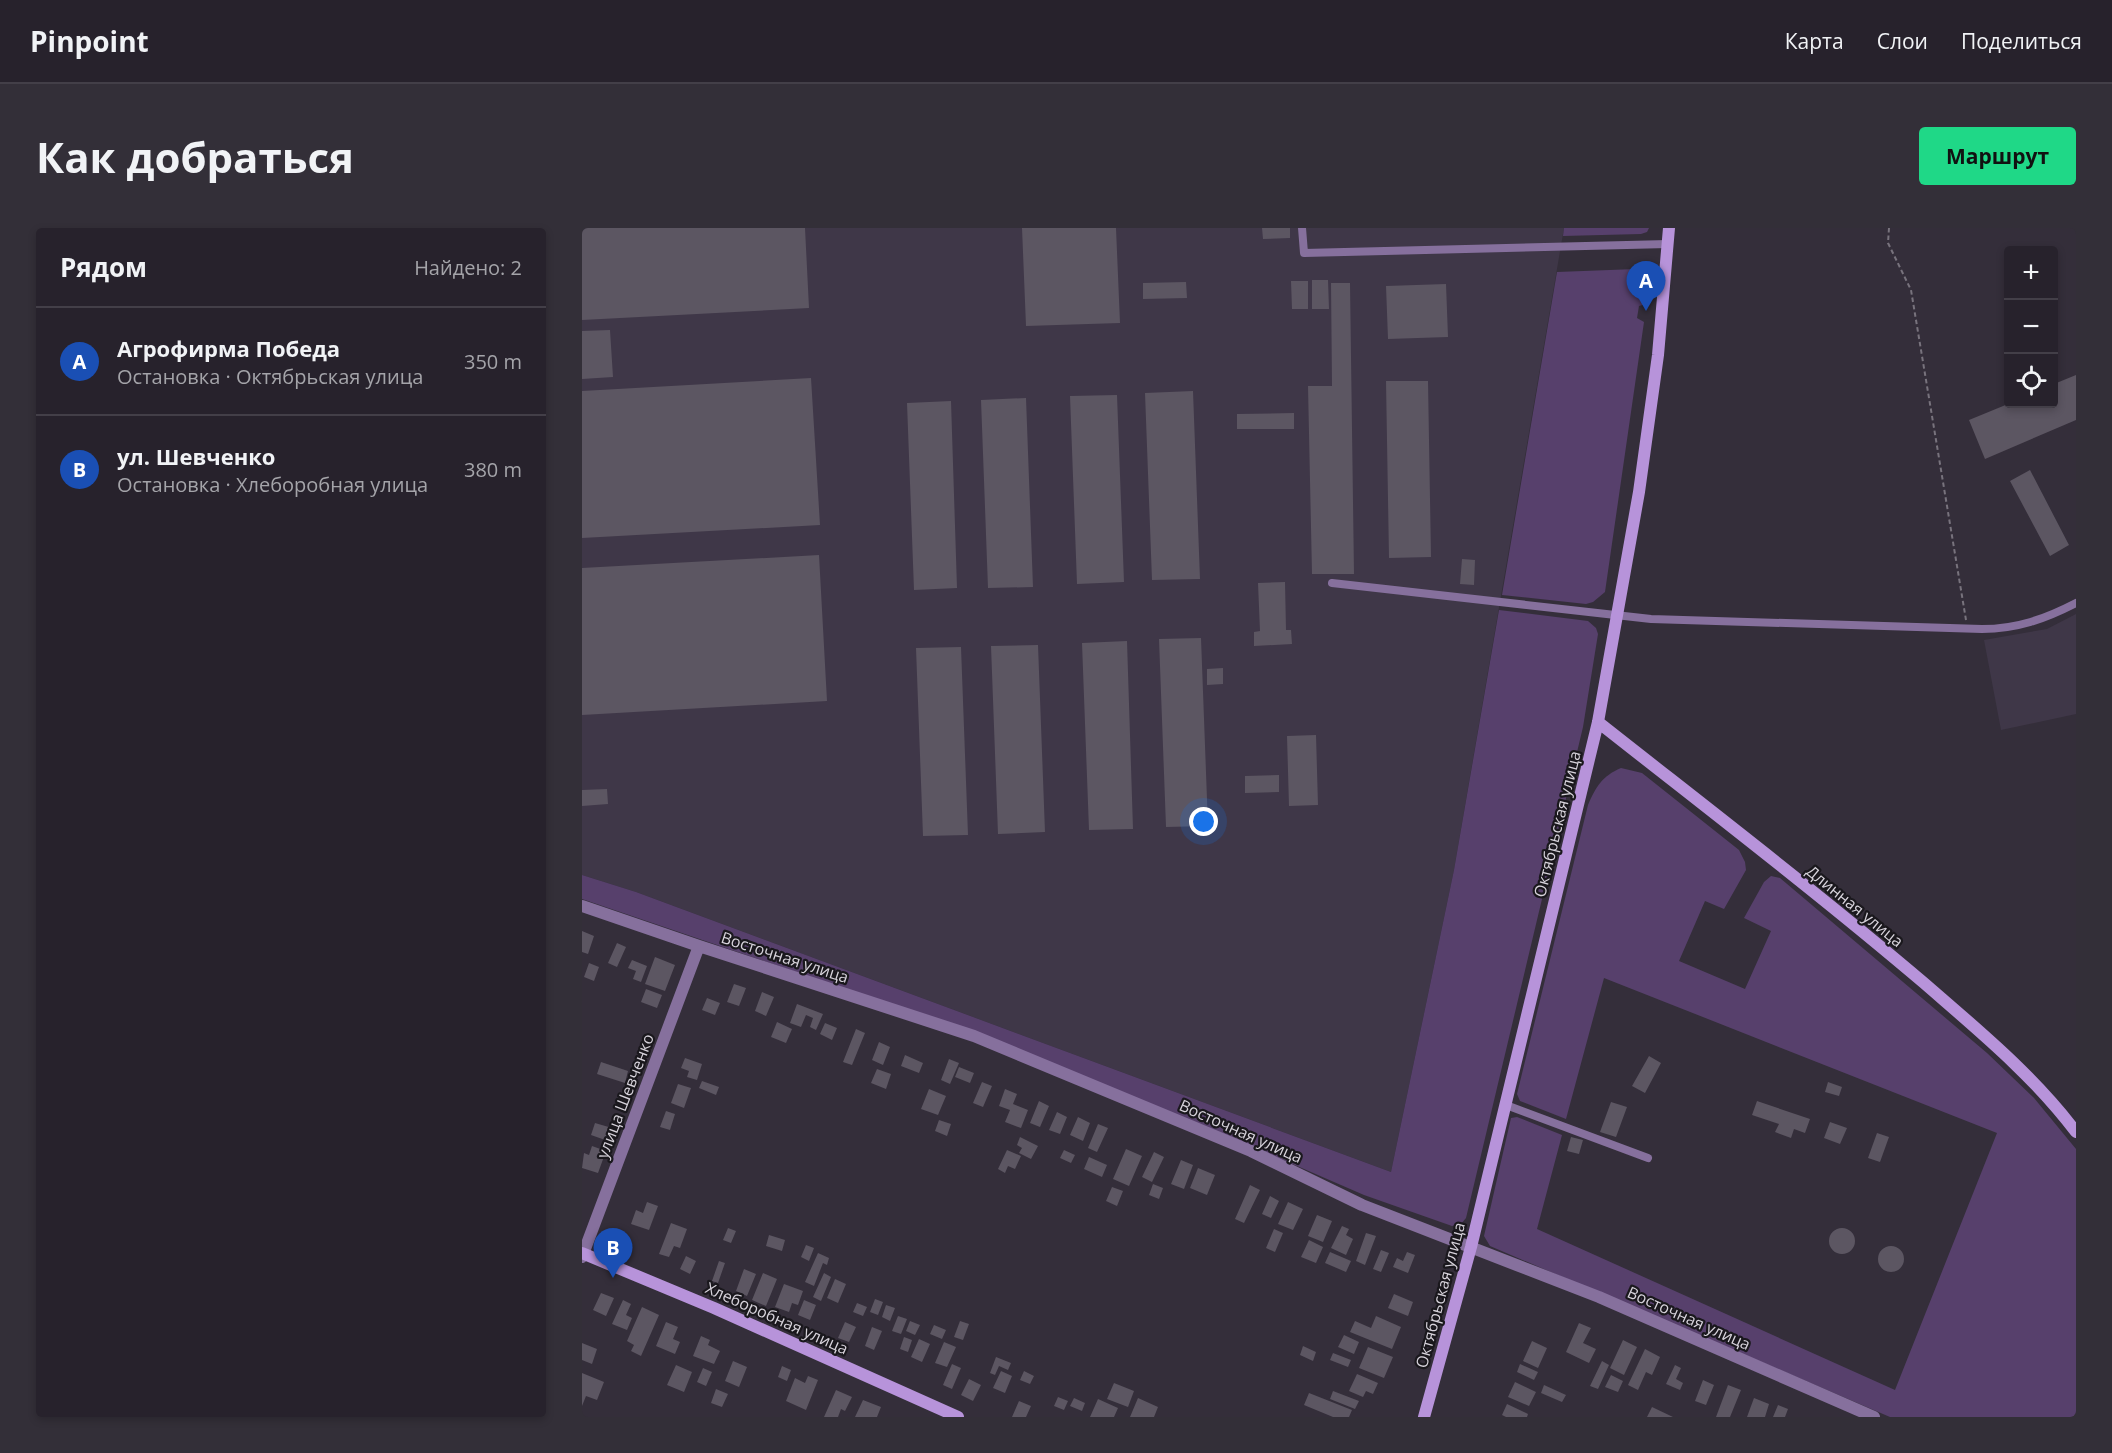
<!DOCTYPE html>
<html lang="ru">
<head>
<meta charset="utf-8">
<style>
	body { margin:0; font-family:"Open Sans",sans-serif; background:#332f38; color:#f1f3f6 }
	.controls { position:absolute; right:18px; top:18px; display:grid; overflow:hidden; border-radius:6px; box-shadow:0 3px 9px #0003 }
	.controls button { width:54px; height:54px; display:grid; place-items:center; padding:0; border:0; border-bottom:2px solid #433f48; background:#27222c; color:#f1f3f6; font:30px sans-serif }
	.you { position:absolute; left:622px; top:594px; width:21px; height:21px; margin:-15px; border:4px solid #fff; border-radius:50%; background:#1a73e8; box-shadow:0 0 0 9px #1a73e833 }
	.badge { display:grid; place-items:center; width:39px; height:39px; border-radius:50%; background:#1fd887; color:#fff; font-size:20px; font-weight:700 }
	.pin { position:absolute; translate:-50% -50px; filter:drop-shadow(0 2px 3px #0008) }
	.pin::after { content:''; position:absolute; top:32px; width:21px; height:18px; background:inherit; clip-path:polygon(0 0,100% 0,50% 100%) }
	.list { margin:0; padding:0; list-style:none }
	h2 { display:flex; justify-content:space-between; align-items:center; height:78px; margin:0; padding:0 24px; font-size:26px }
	h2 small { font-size:20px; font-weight:400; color:#a4a4a9 }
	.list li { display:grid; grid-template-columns:39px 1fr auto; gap:18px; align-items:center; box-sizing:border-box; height:108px; padding:0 24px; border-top:2px solid #433f48 }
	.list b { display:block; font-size:22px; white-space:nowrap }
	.list p { margin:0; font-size:20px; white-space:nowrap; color:#a4a4a9 }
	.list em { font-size:20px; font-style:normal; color:#a4a4a9 }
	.icon { flex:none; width:33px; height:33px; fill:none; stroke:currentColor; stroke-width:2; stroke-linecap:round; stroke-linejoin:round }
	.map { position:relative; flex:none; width:1494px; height:1189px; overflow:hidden; border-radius:6px }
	header { display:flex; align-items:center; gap:36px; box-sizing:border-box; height:84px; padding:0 30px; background:#27222c; border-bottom:2px solid #433f48 }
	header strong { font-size:28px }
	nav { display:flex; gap:33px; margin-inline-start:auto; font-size:21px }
	.intro { display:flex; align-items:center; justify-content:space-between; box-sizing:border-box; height:144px; padding:0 36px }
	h1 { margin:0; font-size:42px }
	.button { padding:15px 27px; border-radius:6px; background:#1fd887; color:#111; font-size:21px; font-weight:700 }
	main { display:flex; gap:36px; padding:0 36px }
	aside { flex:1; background:#27222c; border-radius:6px; box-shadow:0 3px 9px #0003 }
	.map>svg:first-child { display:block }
</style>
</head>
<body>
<header>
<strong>Pinpoint</strong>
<nav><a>Карта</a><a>Слои</a><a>Поделиться</a></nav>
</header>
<div class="intro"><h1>Как добраться</h1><a class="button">Маршрут</a></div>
<main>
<aside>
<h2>Рядом<small>Найдено: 2</small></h2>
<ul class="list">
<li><span class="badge" style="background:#1a4fb4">A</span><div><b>Агрофирма Победа</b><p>Остановка · Октябрьская улица</p></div><em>350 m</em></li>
<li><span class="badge" style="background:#1a4fb4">B</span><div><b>ул. Шевченко</b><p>Остановка · Хлеборобная улица</p></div><em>380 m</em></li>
</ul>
</aside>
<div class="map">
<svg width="1494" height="1189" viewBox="0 0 1494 1189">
	<rect width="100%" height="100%" fill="#342e3a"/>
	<path fill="#3f3748" d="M0 0H982L872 642 809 944 54 664 0 647Z
		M1494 386V486L1419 502 1402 412 1465 401Z"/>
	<path fill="#57406c" d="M982 0H1067L1065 4 1059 6 981 8Z
		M1054 41 1063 45 1068 51 1064 76 1057 78 1055 90 1062 94 1023 364 1011 374 1004 376 920 367 975 44Z
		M917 382 1006 393 1014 400 1016 406 1001 499 884 990 879 996 870 998 782 967 644 907 223 747 0 671V647L54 664 809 944 872 642Z
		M1039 540 1060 545 1157 622 1163 634 1164 642 1142 681 1123 673 1097 733 1163 761 1189 703 1162 690 1182 654 1189 648 1198 650 1405 825 1452 870 1494 921V1189H1308L908 1018 902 1008 929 890 935 889 980 907 955 1001 1313 1162 1415 905 1022 750 984 891 938 873 935 866 1006 577C1014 559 1020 548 1039 540Z"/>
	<path fill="#5c5662" d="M0 0H223L227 80 0 92Z
		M440 0H534L538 95 444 98Z
		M680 0H708V10L681 11Z
		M730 52H746L747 81H730Z
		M709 53H726V81H710Z
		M604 54 605 70 561 71V55Z
		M749 55H768L772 346H730L726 158H750Z
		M864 56 866 109 806 111 804 58Z
		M28 102 31 149 0 151V103Z
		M1494 147V192L1403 231 1387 192 1426 176H1472V156Z
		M229 150 238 297 0 310V163Z
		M804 153H846L849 329 807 330Z
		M611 163 618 351 570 352 563 165Z
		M535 167 542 354 495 356 488 168Z
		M444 170 451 359 406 360 399 172Z
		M369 173 375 360 332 362 325 175Z
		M712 185V201H655V186Z
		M1448 242 1487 317 1468 328 1428 253Z
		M237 327 245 473 0 487V340Z
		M880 331 893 332 892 357 878 356Z
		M703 354 704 402H709L710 416 672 418V404L678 403 676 355Z
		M619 410 626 598 584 599 577 411Z
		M545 413 551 601 507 602 500 415Z
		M456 417 463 604 416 606 409 418Z
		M379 419 386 607 341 608 334 420Z
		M641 440V456L625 457V441Z
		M734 507 736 577 707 578 705 508Z
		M697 547V564L663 565V548Z
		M25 561 26 576 0 578V562Z
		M0 703 12 708 6 726 0 724Z
		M35 715 44 719 35 739 26 735Z
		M73 729 93 737 83 763 63 756Z
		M50 732 65 738 59 754 51 751 54 743 46 740Z
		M7 735 17 739 12 753 2 749Z
		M152 756 164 760 157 778 145 774Z
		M64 761 80 767 75 780 59 774Z
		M180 764 192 769 184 788 173 783Z
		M125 770 138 775 133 787 120 782Z
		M215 776 241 786 234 802 228 799 231 790 224 787 219 799 208 795Z
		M195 794 210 801 204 815 189 809Z
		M243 795 255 800 250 812 238 806Z
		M274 801 283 805 270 837 261 834Z
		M297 814 308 819 301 837 290 832Z
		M323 827 341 835 337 845 319 838Z
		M1067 828 1079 835 1063 865 1050 858Z
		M103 830 120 836 115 852 105 849 107 843 99 840Z
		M367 831 377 835 368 856 359 852Z
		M19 834 46 843 43 855 15 846Z
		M377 839 392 845 388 855 373 849Z
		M295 841 309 846 304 861 289 855Z
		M120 853 137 859 134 867 117 860Z
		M400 854 410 858 401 879 391 875Z
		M1246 854 1260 859 1257 868 1243 864Z
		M96 856 109 860 102 880 89 875Z
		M347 861 364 868 356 887 339 881Z
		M423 861 435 866 431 876 446 882 439 900 423 894 428 882 417 878Z
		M457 873 467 878 458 899 448 895Z
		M1175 873 1228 891 1223 905 1212 901 1209 910 1193 904 1197 896 1170 887Z
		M1029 874 1045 879 1034 909 1018 904Z
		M84 883 93 886 88 902 78 899Z
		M475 884 485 889 478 906 467 902Z
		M496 889 508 895 501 913 488 907Z
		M357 892 369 896 365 908 353 903Z
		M1248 894 1265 900 1258 916 1242 910Z
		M13 895 30 900 26 913 9 907Z
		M516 896 526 900 515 924 506 920Z
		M1295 905 1307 909 1298 934 1286 930Z
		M438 909 456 918 449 931 437 925 440 920 435 917Z
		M989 909 1001 912 997 926 985 923Z
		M10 918 24 923 16 945 0 940 2 925 7 927Z
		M544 921 560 928 547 958 531 951Z
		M425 922 439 928 433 941 426 938 423 945 416 941Z
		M482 922 493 927 489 935 478 930Z
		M572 924 582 929 570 954 560 949Z
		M507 929 525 937 520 949 502 941Z
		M599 932 611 937 602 961 589 956Z
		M616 940 633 947 625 967 608 960Z
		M571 956 581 960 577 971 567 967Z
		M668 957 678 962 662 995 653 991Z
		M530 959 541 963 535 978 524 973Z
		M688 968 697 973 689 990 680 986Z
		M65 974 76 978 67 1002 49 996 54 982 61 985Z
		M706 974 721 981 711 1002 696 996Z
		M735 987 750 993 741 1014 726 1008Z
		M89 995 105 1001 98 1020 92 1018 87 1029 77 1026Z
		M760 998 767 1001 764 1007 771 1011 764 1027 749 1020Z
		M146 1000 154 1003 149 1015 141 1012Z
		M1247 1013a13 13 0 1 1 26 0a13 13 0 1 1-26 0Z
		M692 1001 701 1005 693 1024 684 1020Z
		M784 1005 794 1008 783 1037 774 1033Z
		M187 1007 203 1012 200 1023 184 1018Z
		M727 1012 741 1019 734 1035 719 1029Z
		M224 1017 232 1020 227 1033 219 1029Z
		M1296 1031a13 13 0 1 1 26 0a13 13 0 1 1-26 0Z
		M799 1022 807 1025 799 1044 791 1041Z
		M748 1024 769 1033 764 1044 743 1035Z
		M825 1024 833 1027 826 1045 811 1039 815 1030 821 1033Z
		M236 1025 247 1030 245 1037 241 1035 232 1058 223 1054Z
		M104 1028 114 1033 108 1046 98 1041Z
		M137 1033 143 1035 136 1055 130 1053Z
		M162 1041 174 1046 165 1068 154 1063Z
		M181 1045 195 1051 184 1078 170 1072Z
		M242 1045 249 1049 239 1073 231 1069Z
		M253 1051 264 1056 256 1075 245 1070Z
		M202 1056 221 1063 216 1077 210 1075 207 1084 193 1079Z
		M19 1065 32 1070 24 1088 11 1082Z
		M812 1066 831 1074 826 1088 806 1080Z
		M293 1071 301 1074 296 1087 288 1084Z
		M41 1072 49 1076 44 1087 50 1090 45 1102 30 1096Z
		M222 1072 234 1077 228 1092 216 1087Z
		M275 1075 285 1079 281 1088 271 1084Z
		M304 1077 313 1080 308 1093 300 1089Z
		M60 1079 77 1087 59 1128 49 1123 52 1117 45 1113Z
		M316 1088 325 1091 319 1106 310 1103Z
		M794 1088 819 1099 810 1121 768 1104 773 1093 789 1100Z
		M328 1093 338 1097 333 1107 324 1103Z
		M378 1093 387 1096 381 1112 372 1109Z
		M84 1094 96 1099 91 1111 98 1114 93 1126 74 1118Z
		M263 1094 274 1099 267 1114 256 1110Z
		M997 1095 1009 1100 1001 1115 1014 1121 1007 1135 984 1124Z
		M352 1097 364 1102 360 1111 348 1106Z
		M290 1099 300 1103 292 1122 283 1118Z
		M762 1107 777 1114 772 1126 756 1119Z
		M119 1108 128 1112 126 1117 138 1123 132 1136 111 1128Z
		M322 1109 330 1112 326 1124 318 1121Z
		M337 1111 348 1116 340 1134 329 1129Z
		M1041 1112 1055 1119 1042 1147 1028 1140Z
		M950 1113 965 1120 956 1140 941 1133Z
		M362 1114 374 1119 365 1139 353 1135Z
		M0 1115 15 1121 10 1136 0 1132Z
		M721 1118 734 1124 731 1133 718 1127Z
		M786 1119 811 1129 802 1150 777 1140Z
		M1063 1121 1078 1129 1070 1147 1064 1144 1056 1162 1046 1157Z
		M751 1125 769 1132 766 1139 748 1132Z
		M414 1129 429 1135 426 1142 417 1138 413 1147 408 1145Z
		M151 1133 165 1139 157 1159 143 1153Z
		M1020 1133 1027 1137 1016 1161 1008 1158Z
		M370 1136 379 1140 370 1161 361 1157Z
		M938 1136 956 1144 952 1152 935 1144Z
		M94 1137 110 1144 102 1164 85 1157Z
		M1093 1137 1099 1140 1094 1151 1101 1155 1098 1162 1084 1156Z
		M200 1138 209 1142 205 1153 196 1149Z
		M121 1140 130 1144 124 1158 115 1154Z
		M419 1143 430 1148 423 1165 411 1160Z
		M442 1143 452 1148 448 1156 438 1152Z
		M0 1145 22 1154 15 1172 4 1168 0 1178Z
		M775 1146 796 1155 791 1166 784 1163 781 1169 767 1163Z
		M1029 1147 1041 1153 1036 1164 1023 1159Z
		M226 1148 236 1152 224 1182 204 1173 213 1150 223 1155Z
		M387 1151 399 1157 391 1173 379 1167Z
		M1121 1152 1132 1157 1124 1177 1113 1173Z
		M933 1154 954 1164 947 1178 926 1169Z
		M532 1155 552 1163 546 1179 525 1171Z
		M962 1157 984 1167 980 1174 959 1165Z
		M1146 1157 1159 1162 1148 1189H1134Z
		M134 1161 146 1166 140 1179 129 1175Z
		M254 1162 270 1169 263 1183 259 1181 256 1189H242Z
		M751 1163 777 1173 773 1181 748 1171Z
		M727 1165 770 1182 767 1189H751L722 1177Z
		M476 1169 486 1173 482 1182 472 1178Z
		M492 1170 503 1175 500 1183 488 1178Z
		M556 1170 576 1179 572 1189H548Z
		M1172 1170 1187 1176 1183 1189H1165Z
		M516 1171 536 1180 532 1189H508Z
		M281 1172 299 1179 295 1189H273Z
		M437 1173 449 1178 444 1189H430Z
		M925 1176 946 1186 945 1189H924L920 1187Z
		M1196 1177 1206 1181 1203 1189H1191Z
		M1070 1179 1091 1189H1065Z"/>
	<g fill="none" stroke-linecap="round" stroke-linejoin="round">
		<path stroke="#78737d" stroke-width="2" stroke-dasharray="4.5 3" stroke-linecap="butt" d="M1307 0 1306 15 1329 62 1384 392"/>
		<path stroke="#86709d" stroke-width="8" d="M720 0 722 25 1086 16
			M750 355 1069 391 1400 401C1435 401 1463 391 1494 375
			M924 877 1066 930"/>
		<path stroke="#86709d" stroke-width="12" d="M0 678 117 718 392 808 669 923 780 977 1017 1069 1292 1189
			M0 1029 117 718"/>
		<path stroke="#b793da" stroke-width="12" d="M1016 494C1125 580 1236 665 1342 755 1396 802 1451 847 1494 904
			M0 1025 132 1080 376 1189
			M842 1189 889 1019 1016 494 1057 264 1076 127 1087 0"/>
	</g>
	<g text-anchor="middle" stroke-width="4.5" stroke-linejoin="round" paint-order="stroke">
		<g font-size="16" fill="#d7d3db" stroke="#1a181d">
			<text transform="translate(975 596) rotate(-76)" y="6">Октябрьская улица</text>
			<text transform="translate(1273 678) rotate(39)" y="6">Длинная улица</text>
			<text transform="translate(203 729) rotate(18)" y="6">Восточная улица</text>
			<text transform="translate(43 868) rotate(-69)" y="6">улица Шевченко</text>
			<text transform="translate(659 903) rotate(24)" y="6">Восточная улица</text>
			<text transform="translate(858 1067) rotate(-75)" y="6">Октябрьская улица</text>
			<text transform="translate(195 1090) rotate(24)" y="6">Хлеборобная улица</text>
			<text transform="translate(1107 1090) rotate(24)" y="6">Восточная улица</text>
		</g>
	</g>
</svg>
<div class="controls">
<button>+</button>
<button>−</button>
<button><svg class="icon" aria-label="locate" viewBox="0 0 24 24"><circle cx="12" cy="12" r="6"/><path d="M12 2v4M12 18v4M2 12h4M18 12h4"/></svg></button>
</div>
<div class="you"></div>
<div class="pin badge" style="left:1064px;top:83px;background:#1a4fb4">A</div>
<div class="pin badge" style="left:31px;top:1050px;background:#1a4fb4">B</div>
</div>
</main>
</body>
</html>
